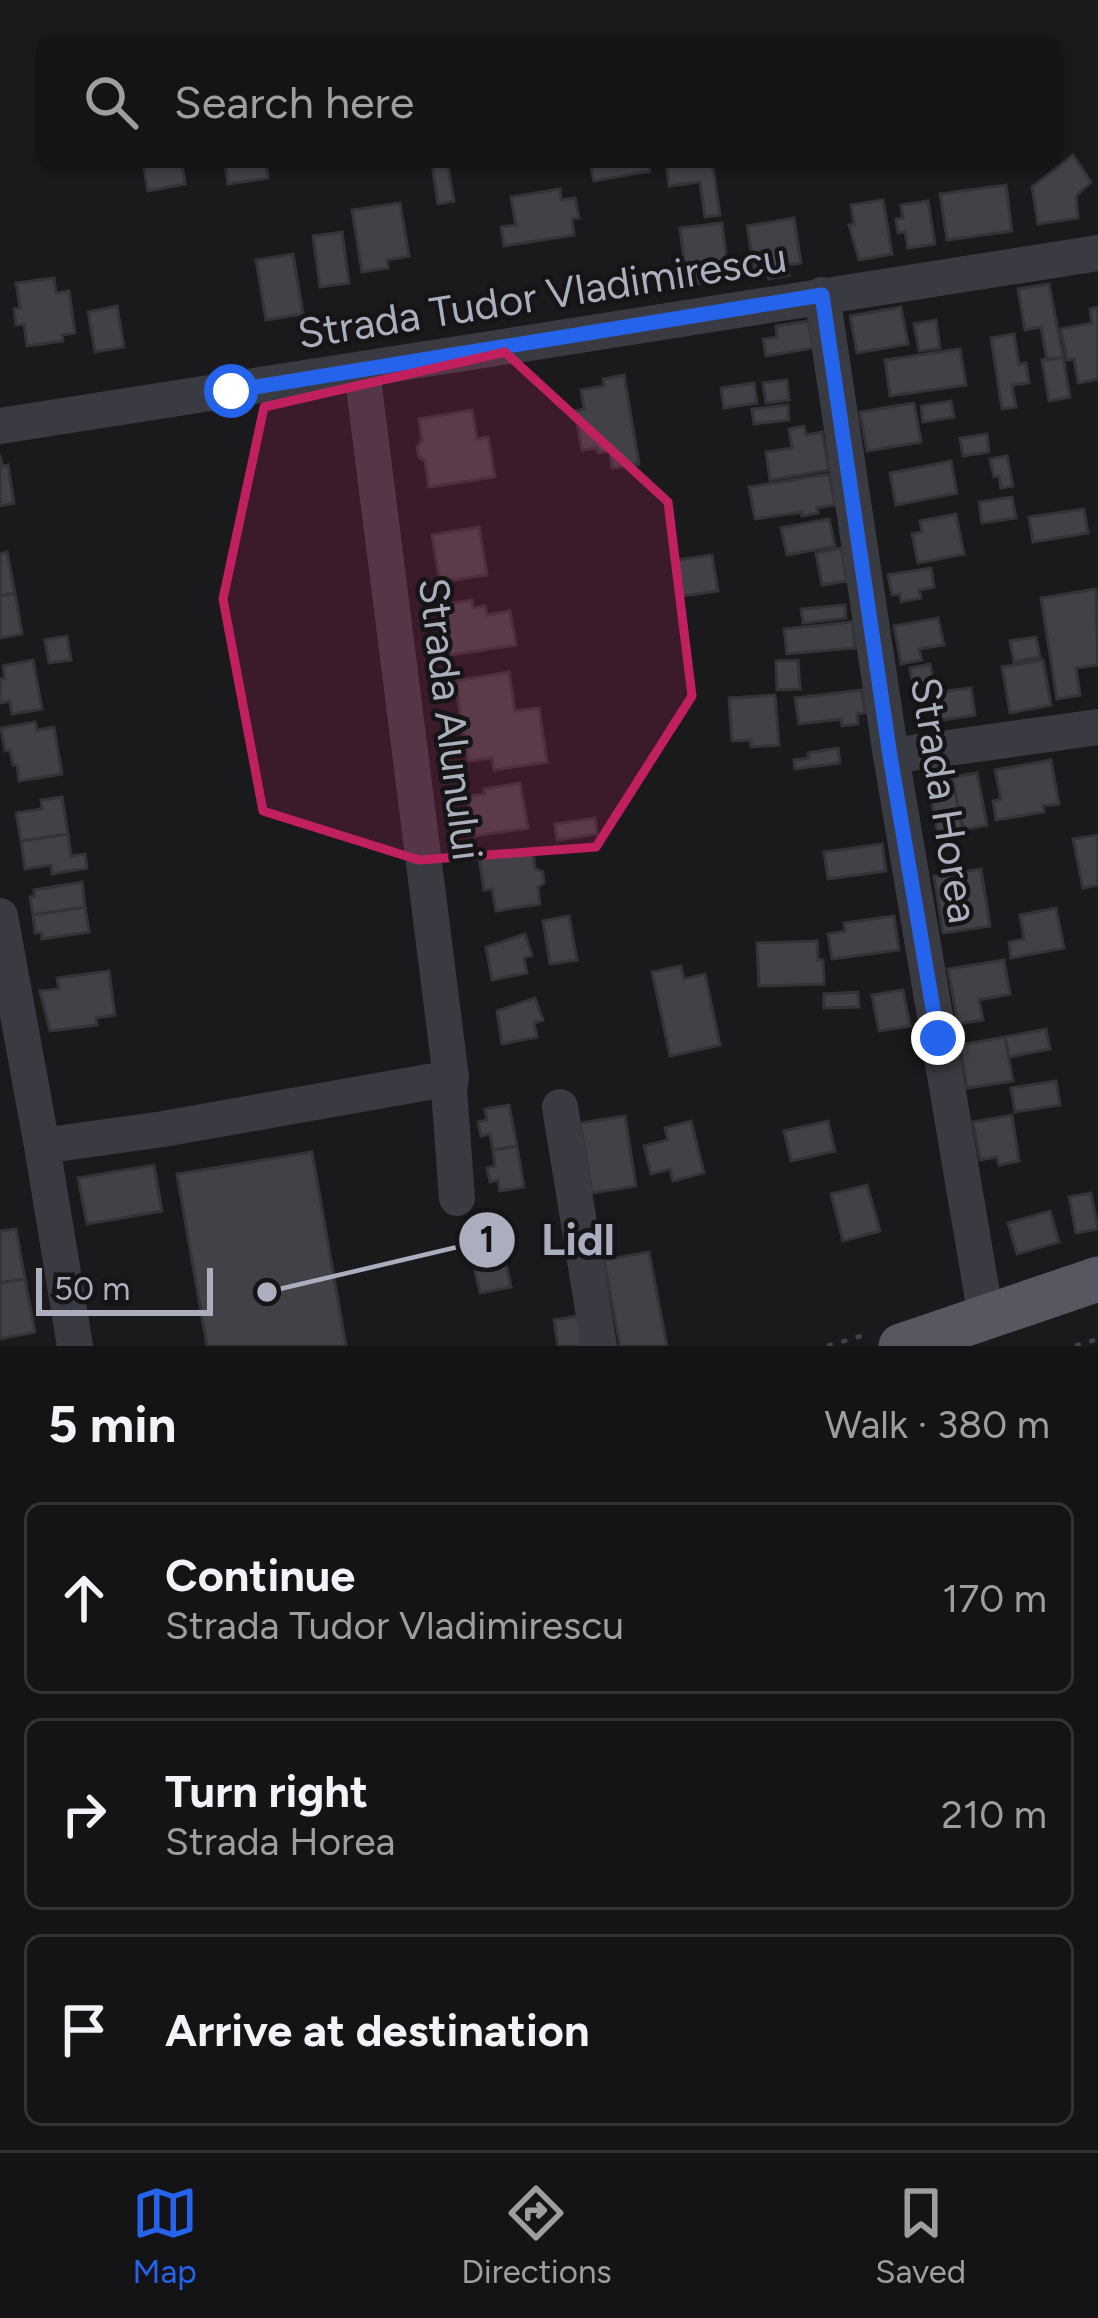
<!DOCTYPE html>
<html lang="en">
<head>
<meta charset="utf-8">
<style>
	body { margin:0; font-family:Figtree,sans-serif; background:#1d1c1e; color:#f1f3f6 }
	.scale { position:absolute; left:36px; bottom:30px; width:177px; box-sizing:border-box; padding-left:12px; border:6px solid #abafbd; border-top:0; font-size:33px; line-height:42px; white-space:nowrap; color:#abafbd; -webkit-text-stroke:9px #151417; paint-order:stroke }
	.stop { position:absolute; width:36px; height:36px; margin:-27px; border:9px solid #2563eb; border-radius:50%; background:#fff }
	.stop.end { background:#2563eb; border-color:#fff; box-shadow:0 3px 12px #0008 }
	.list { margin:0; padding:0; list-style:none }
	h2 { display:flex; justify-content:space-between; align-items:center; height:156px; margin:0; padding:0 48px; font-size:51px }
	h2 small { font-size:39px; font-weight:400; color:#9d9ea0 }
	.list li { display:grid; grid-template-columns:78px 1fr auto; gap:36px; align-items:center; box-sizing:border-box; height:192px; margin:0 24px 24px; padding:0 24px; border:3px solid #333234; border-radius:18px }
	.list b { display:block; font-size:45px; white-space:nowrap }
	.list p { margin:0; font-size:39px; white-space:nowrap; color:#9d9ea0 }
	.list em { font-size:39px; font-style:normal; color:#9d9ea0 }
	.icon { flex:none; width:66px; height:66px; fill:none; stroke:currentColor; stroke-width:2; stroke-linecap:round; stroke-linejoin:round }
	.map { position:relative; flex:none; width:1098px; height:1346px; overflow:hidden }
	.search { position:absolute; background:#141315; box-shadow:0 3px 9px #0004; left:36px; right:36px; top:36px; height:132px; display:flex; align-items:center; gap:30px; box-sizing:border-box; padding:0 42px; border-radius:18px; color:#9d9ea0; font-size:45px }
	.sheet { height:804px; background:#141315 }
	nav { display:flex; justify-content:space-around; align-items:center; box-sizing:border-box; height:168px; border-top:3px solid #333234; background:#141315; font-size:33px; color:#9d9ea0 }
	nav a { display:grid; justify-items:center; gap:6px }
	nav .on { color:#2563eb }
	.map>svg:first-child { display:block }
</style>
</head>
<body>
<div class="map">
<svg width="1098" height="1346" viewBox="0 0 1098 1346">
	<rect width="100%" height="100%" fill="#1a191c"/>
	<path fill="#414147" stroke="#343338" stroke-width="3" d="M1073 155 1091 182 1076 196 1078 218 1038 224 1032 187Z
		M143 162H182L185 184 148 191Z
		M225 162H266L268 178 228 184Z
		M419 162H447L454 201 438 204 432 164 419 166Z
		M590 162H648L650 171 594 181Z
		M666 162H712L720 215 705 217 700 182 669 186Z
		M1006 185 1012 231 947 240 940 194Z
		M560 189 561 200 575 198 579 218 572 219 574 235 504 246 501 227 516 225 511 197Z
		M883 200 892 254 859 260 849 225 854 224 851 205Z
		M928 201 935 244 908 248 905 232 898 233 896 219 903 218 901 205Z
		M400 203 409 256 387 260 388 268 362 272 352 210Z
		M794 218 801 263 787 265 789 275 769 279 767 271 755 273 747 226Z
		M722 223 729 279 687 285 680 228Z
		M342 232 349 283 320 287 313 236Z
		M293 254 303 314 266 320 256 260Z
		M54 278 56 293 69 291 75 333 62 335 63 341 27 346 24 324 16 325 14 309 20 308 16 283Z
		M1049 284 1063 357 1047 360 1041 327 1025 330 1018 289Z
		M117 306 124 347 95 352 88 312Z
		M901 307 908 344 857 353 850 316Z
		M1098 307V379L1078 383 1074 359 1067 360 1061 329 1092 323 1090 309Z
		M936 320 940 348 919 351 914 324Z
		M808 321 813 348 766 356 763 339 777 337 776 326Z
		M1014 334 1019 364 1026 363 1029 383 1012 385 1016 407 1002 409 991 338Z
		M960 349 966 385 890 396 885 360Z
		M1063 357 1070 397 1049 401 1042 360Z
		M624 375 639 464 612 468 610 451 598 453 597 448 582 450 575 411 584 409 581 390 604 386 603 379Z
		M787 380 789 400 766 403 763 383Z
		M754 383 757 403 724 408 721 388Z
		M951 401 954 417 923 422 921 406Z
		M914 403 921 442 867 451 860 412Z
		M788 405 789 420 754 424 752 409Z
		M472 410 477 439 488 437 495 477 429 487 425 461 419 457 417 447 422 441 419 419Z
		M804 426 806 435 822 432 829 470 770 480 766 452 792 448 789 429Z
		M987 434 989 452 963 456 960 438Z
		M0 455 2 466 8 465 14 503 0 506Z
		M1007 456 1013 486 1001 488 999 476 994 477 990 459Z
		M951 461 957 493 896 505 890 473Z
		M829 474 835 505 817 508 818 513 802 516V512L755 519 749 487Z
		M1012 497 1016 518 982 523 979 502Z
		M1084 509 1088 533 1033 542 1029 517Z
		M956 514 964 554 918 563 912 534 922 532 920 521Z
		M829 519 835 546 787 555 781 528Z
		M479 527 487 575 440 582 432 535Z
		M841 548 847 581 822 585 816 553Z
		M7 552 15 593 0 596V554Z
		M712 555 718 591 682 596 677 560Z
		M931 568 934 587 919 590 921 598 901 602 900 594 892 595 888 575Z
		M1096 589 1098 665 1076 668 1080 695 1057 699 1041 598Z
		M15 593 22 634 0 638V596Z
		M472 600 473 608 485 606 487 615 510 611 516 645 450 655 442 605Z
		M845 605 846 618 803 623 801 609Z
		M938 618 944 645 919 649 922 660 901 664 894 626Z
		M853 622 855 648 787 654 784 629Z
		M67 636 71 660 49 663 45 640Z
		M1036 637 1040 657 1014 662 1010 641Z
		M33 660 42 709 12 714 10 701 0 703V679L5 678 3 666Z
		M798 660 800 689 777 690 776 661Z
		M1043 660 1051 705 1010 713 1002 667Z
		M930 664 934 683 913 687 910 668Z
		M509 672 515 711 539 708 547 762 494 770 492 758 468 761 455 681Z
		M971 688 975 715 936 721 932 693Z
		M862 690 865 713 857 714 858 724 842 726 841 719 799 724 795 698Z
		M775 695 779 745 751 747V740L732 741 729 698Z
		M35 722 37 730 54 727 62 774 19 781 17 765H13L10 750 5 751 1 728Z
		M838 748 840 763 795 769 794 760 809 758 808 753Z
		M1051 760 1059 804 1043 806 1044 812 996 820 993 801 1001 799 995 770Z
		M977 773 987 825 963 830 952 777Z
		M952 777 963 830 938 835 928 782Z
		M520 783 528 828 474 836 468 796 485 794 484 789Z
		M62 797 68 834 21 841 16 813 42 809 41 800Z
		M595 818 597 834 557 840 555 824Z
		M68 834 71 856 85 854 87 868 52 874 51 865 25 869 21 841Z
		M1098 835V885L1083 888 1073 839Z
		M882 844 886 871 828 879 824 852Z
		M533 850 535 869 543 872 544 883 538 887 540 904 496 911 492 889 484 890 479 858Z
		M981 869 990 926 943 933 934 876Z
		M82 882 85 907 33 915 30 897 35 896 34 890Z
		M85 907 89 932 42 939 41 932 35 933 33 915Z
		M1056 908 1064 948 1011 958 1009 942 1024 939 1020 915Z
		M569 916 577 960 550 964 543 921Z
		M894 916 899 950 832 959 828 934 845 931 844 923Z
		M525 934 532 955 524 958 527 973 492 980 486 947Z
		M817 941 818 960H823L824 984 759 986 757 943Z
		M1004 960 1010 994 979 1000 983 1020 958 1024 948 969Z
		M681 966 684 979 705 974 720 1045 670 1056 652 972Z
		M109 971 115 1015 96 1018 97 1025 50 1031 40 991 59 989 57 978Z
		M903 990 910 1026 879 1031 872 995Z
		M858 992 859 1007 824 1008V994Z
		M535 998 543 1020 534 1023 537 1037 502 1044 497 1011Z
		M1046 1029 1050 1049 1009 1057 1005 1037Z
		M1005 1037 1013 1081 967 1088 960 1045Z
		M1056 1081 1060 1105 1015 1112 1011 1088Z
		M509 1105 517 1146 493 1150 490 1134 481 1136 478 1122 487 1120 485 1109Z
		M1012 1115 1019 1161 999 1165 997 1157 980 1160 973 1122Z
		M625 1116 636 1186 592 1193 580 1123Z
		M691 1121 704 1173 673 1181 670 1169 651 1174 644 1146 668 1140 665 1128Z
		M828 1121 835 1151 791 1161 784 1131Z
		M517 1146 524 1187 500 1191 498 1180 490 1182 487 1168 495 1166 493 1150Z
		M312 1152 346 1346H207L177 1174Z
		M154 1165 162 1211 87 1224 78 1178Z
		M867 1185 880 1231 843 1241 831 1194Z
		M1091 1193 1098 1229 1076 1233 1069 1197Z
		M1050 1211 1059 1242 1017 1254 1008 1223Z
		M16 1229 25 1279 0 1283V1231Z
		M500 1238 511 1287 480 1293 469 1244Z
		M649 1252 667 1346H620L604 1260Z
		M25 1279 35 1332 0 1339V1283Z
		M583 1315 588 1346H558L554 1320Z"/>
	<g fill="none" stroke-linecap="round" stroke-linejoin="round">
		<path stroke="#404249" stroke-width="4.5" stroke-dasharray="6 9" stroke-linecap="butt" d="M827 1346 868 1334
			M1075 1346 1098 1339"/>
		<path stroke="#3a3b42" stroke-width="36" d="M822 295 891 756 986 1317
			M362 371 451 1078 449 1089 457 1198
			M0 426C366 371 732 309 1098 253
			M891 756 1098 727
			M0 916 42 1146 75 1346
			M560 1107 599 1346
			M42 1146 163 1129 451 1078"/>
		<path stroke="#565761" stroke-width="45" d="M901 1346 1098 1279"/>
	</g>
	<g fill="none" stroke-linecap="round" stroke-linejoin="round">
		<path stroke="#2563eb" stroke-width="15" d="M231 391 822 295 890 756 938 1038"/>
	</g>
	<path fill="#c12060" fill-opacity="0.2" stroke="#c12060" stroke-width="9" stroke-linejoin="round" d="M505 352 668 502 692 696 596 847 419 860 263 811 223 599 264 407Z"/>
	<g text-anchor="middle" stroke-width="9" stroke-linejoin="round" paint-order="stroke">
		<g font-size="42" fill="#abafbd" stroke="#151417">
			<text transform="translate(542 295) rotate(-9)" y="15">Strada Tudor Vladimirescu</text>
			<text transform="translate(451 719) rotate(83)" y="15">Strada Alunului</text>
			<text transform="translate(945 800) rotate(81)" y="15">Strada Horea</text>
		</g>
	</g>
	<path fill="none" stroke="#abafbd" stroke-width="4.5" d="M267 1292L487 1240"/>
	<g fill="#abafbd" stroke="#151417" stroke-width="4.5">
		<circle cx="267" cy="1292" r="12"/>
		<circle cx="487" cy="1240" r="30"/>
	</g>
	<g font-size="36" text-anchor="middle" font-weight="bold" fill="#111">
		<text x="487" y="1252">1</text>
	</g>
	<g font-size="45" text-anchor="middle" font-weight="bold" fill="#abafbd" stroke="#151417" stroke-width="9" stroke-linejoin="round" paint-order="stroke">
		<text x="578" y="1255">Lidl</text>
	</g>
</svg>
<div class="scale">50 m</div>
<div class="stop" style="left:231px;top:391px"></div>
<div class="stop end" style="left:938px;top:1038px"></div>
<div class="search"><svg class="icon" aria-label="search" viewBox="0 0 24 24"><circle cx="10" cy="10" r="6"/><path d="M15 15l6 6"/></svg>Search here</div>
</div>
<section class="sheet">
<h2>5 min<small>Walk · 380 m</small></h2>
<ul class="list">
<li><svg class="icon" aria-label="ahead" viewBox="0 0 24 24"><path d="M12 20V5M6 11l6-6 6 6"/></svg><div><b>Continue</b><p>Strada Tudor Vladimirescu</p></div><em>170 m</em></li>
<li><svg class="icon" aria-label="right" viewBox="0 0 24 24"><path d="M7 20v-9h11M14 6l5 5-5 5"/></svg><div><b>Turn right</b><p>Strada Horea</p></div><em>210 m</em></li>
<li><svg class="icon" aria-label="arrive" viewBox="0 0 24 24"><path d="M6 21V4h12l-3 4 3 4H6"/></svg><div><b>Arrive at destination</b></div></li>
</ul>
</section>
<nav>
<a class="on"><svg class="icon" aria-label="map" viewBox="0 0 24 24"><path d="M3 6l6-2 6 2 6-2v14l-6 2-6-2-6 2zM9 4v14M15 6v14"/></svg>Map</a>
<a><svg class="icon" aria-label="directions" viewBox="0 0 24 24"><path d="M12 3l9 9-9 9-9-9zM9 14v-3h6M13 9l2 2-2 2"/></svg>Directions</a>
<a><svg class="icon" aria-label="saved" viewBox="0 0 24 24"><path d="M7 4h10v16l-5-4-5 4z"/></svg>Saved</a>
</nav>
</body>
</html>
